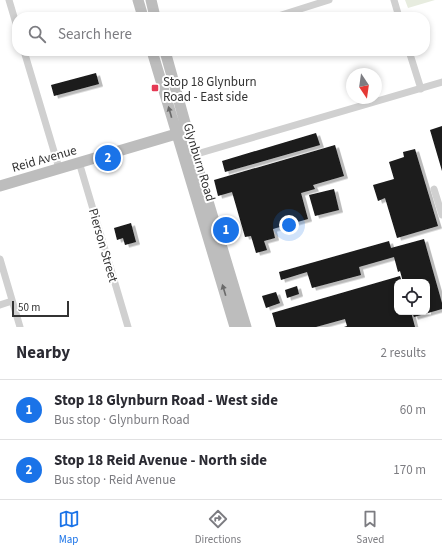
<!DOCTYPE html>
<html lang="en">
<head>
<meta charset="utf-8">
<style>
	body { margin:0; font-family:"Source Sans 3",sans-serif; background:#f7f7f7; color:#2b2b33 }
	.controls { position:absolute; right:12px; bottom:12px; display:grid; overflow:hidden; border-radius:8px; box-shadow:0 2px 6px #0003 }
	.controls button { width:36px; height:36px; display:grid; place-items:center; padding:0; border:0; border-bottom:1px solid #e1e1e2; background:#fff; color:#2b2b33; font:20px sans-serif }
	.compass { position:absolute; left:346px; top:68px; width:36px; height:36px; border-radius:50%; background:#fff; box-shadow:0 2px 6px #0003; rotate:167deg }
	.scale { position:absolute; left:12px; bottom:10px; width:57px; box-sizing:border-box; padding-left:4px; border:2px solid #333; border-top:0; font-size:11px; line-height:14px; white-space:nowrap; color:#333; -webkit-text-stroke:3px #fff; paint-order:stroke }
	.you { position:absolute; left:289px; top:225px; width:14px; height:14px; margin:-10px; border:3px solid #fff; border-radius:50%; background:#1a73e8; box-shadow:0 0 0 6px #1a73e833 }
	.badge { display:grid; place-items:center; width:26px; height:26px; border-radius:50%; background:#1a73e8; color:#fff; font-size:13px; font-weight:700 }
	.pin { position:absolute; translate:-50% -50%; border:2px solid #fff; box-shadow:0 1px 4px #0006 }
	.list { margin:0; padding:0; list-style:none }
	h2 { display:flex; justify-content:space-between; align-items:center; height:52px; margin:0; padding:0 16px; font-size:17px }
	h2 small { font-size:13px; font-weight:400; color:#7c7c81 }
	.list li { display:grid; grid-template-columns:26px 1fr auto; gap:12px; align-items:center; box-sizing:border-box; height:60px; padding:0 16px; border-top:1px solid #e1e1e2 }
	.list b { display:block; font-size:15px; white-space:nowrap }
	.list p { margin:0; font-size:13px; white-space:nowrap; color:#7c7c81 }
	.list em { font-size:13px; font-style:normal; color:#7c7c81 }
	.icon { flex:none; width:22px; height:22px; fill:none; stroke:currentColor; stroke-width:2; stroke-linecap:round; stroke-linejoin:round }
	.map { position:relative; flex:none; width:442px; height:327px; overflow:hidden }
	.search { position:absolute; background:#fff; box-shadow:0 2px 6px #0003; left:12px; right:12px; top:12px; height:44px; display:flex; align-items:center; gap:10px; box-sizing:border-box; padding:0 14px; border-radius:16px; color:#7c7c81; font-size:15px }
	.sheet { height:172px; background:#fff }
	nav { display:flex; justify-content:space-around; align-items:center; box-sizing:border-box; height:56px; border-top:1px solid #e1e1e2; background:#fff; font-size:11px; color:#7c7c81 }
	nav a { display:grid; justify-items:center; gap:2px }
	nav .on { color:#1a73e8 }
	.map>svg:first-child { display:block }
</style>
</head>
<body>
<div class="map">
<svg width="442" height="327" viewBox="0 0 442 327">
	<defs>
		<filter id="shadow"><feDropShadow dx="4" dy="2.5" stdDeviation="0" flood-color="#0004"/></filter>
	</defs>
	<rect width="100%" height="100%" fill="#fff"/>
	<path fill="#e7ecdf" d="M405 0H435L408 8Z"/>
	<path fill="#1a1a1a" filter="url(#shadow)" d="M96 73 99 84 54 96 51 85Z
		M442 126V171L430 130Z
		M316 133 320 145 225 172 222 161Z
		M335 145 344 176 313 185 315 189 301 193 308 219 273 229 275 238 264 241 267 250 256 253 251 236 245 237 232 192 218 196 214 180Z
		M415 149 438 226 397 238 385 198 378 201 373 185 394 179 389 162 404 157 403 152Z
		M334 189 339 210 315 216 309 195Z
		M131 223 136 242 125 245 123 238 117 240 114 228Z
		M424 239 442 303V309L414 317 412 312H427V282H403L400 271 398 272 394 257 359 267 361 275 312 288 307 272 281 280 279 272 389 241 391 248Z
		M400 276 402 282H397V312H411L415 327H344L347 326 345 319 316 327H276L272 313Z
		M297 286 299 294 287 298 285 290Z
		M276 292 280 303 266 308 262 296Z"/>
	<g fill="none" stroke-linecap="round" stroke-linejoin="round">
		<path stroke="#d0d0d0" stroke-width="7" d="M9 0 17 27
			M394 0 399 17
			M275 17 329 0
			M24 51 59 168
			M409 51 421 89
			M190 156 442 82
			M79 162 128 327
			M434 189 442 215
			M0 259 20 327
			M0 305 12 301"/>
		<path stroke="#bdbdbd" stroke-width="11" d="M138 0 143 17
			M151 0 155 17
			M152 51 235 327
			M165 51 194 155 246 327
			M0 186 183 132"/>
	</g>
	<defs><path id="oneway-solid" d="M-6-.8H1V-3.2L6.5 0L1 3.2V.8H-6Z"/></defs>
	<g fill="#6a6a6a">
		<use href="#oneway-solid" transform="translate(170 112) rotate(-106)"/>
		<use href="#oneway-solid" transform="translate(224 290) rotate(-107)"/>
	</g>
	<rect fill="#e53a54" stroke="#fff" stroke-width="1.5" x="151" y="84" width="8" height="8" rx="2"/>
	<g text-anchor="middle" stroke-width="4" stroke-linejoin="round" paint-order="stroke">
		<g font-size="13" fill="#333" stroke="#fff" text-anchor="start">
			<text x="163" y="86">Stop 18 Glynburn<tspan x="163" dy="15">Road - East side</tspan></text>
		</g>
		<g font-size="13" fill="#333" stroke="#fff">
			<text transform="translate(44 158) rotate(-16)" y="5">Reid Avenue</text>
			<text transform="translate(200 162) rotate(73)" y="5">Glynburn Road</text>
			<text transform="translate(104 245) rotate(74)" y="5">Pierson Street</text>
		</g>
	</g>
</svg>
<div class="controls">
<button><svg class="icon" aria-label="locate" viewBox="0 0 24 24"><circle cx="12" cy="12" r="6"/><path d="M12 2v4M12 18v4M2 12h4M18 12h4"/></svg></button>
</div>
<svg class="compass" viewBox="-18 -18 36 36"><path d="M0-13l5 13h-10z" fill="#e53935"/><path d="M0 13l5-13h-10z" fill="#7c7c81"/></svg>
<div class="scale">50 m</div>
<div class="you"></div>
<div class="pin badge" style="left:226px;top:230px">1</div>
<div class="pin badge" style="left:108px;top:158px">2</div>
<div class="search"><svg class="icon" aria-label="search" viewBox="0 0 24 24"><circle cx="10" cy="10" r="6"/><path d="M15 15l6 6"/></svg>Search here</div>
</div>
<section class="sheet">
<h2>Nearby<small>2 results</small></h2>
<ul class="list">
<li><span class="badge">1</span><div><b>Stop 18 Glynburn Road - West side</b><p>Bus stop · Glynburn Road</p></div><em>60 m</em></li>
<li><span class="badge">2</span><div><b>Stop 18 Reid Avenue - North side</b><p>Bus stop · Reid Avenue</p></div><em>170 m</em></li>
</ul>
</section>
<nav>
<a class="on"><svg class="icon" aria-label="map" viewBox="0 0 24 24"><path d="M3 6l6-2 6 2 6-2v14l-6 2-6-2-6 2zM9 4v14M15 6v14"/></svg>Map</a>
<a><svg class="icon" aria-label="directions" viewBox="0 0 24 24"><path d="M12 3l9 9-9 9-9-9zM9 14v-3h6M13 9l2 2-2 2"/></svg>Directions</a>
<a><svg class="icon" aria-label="saved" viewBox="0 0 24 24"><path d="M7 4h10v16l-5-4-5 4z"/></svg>Saved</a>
</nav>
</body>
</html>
